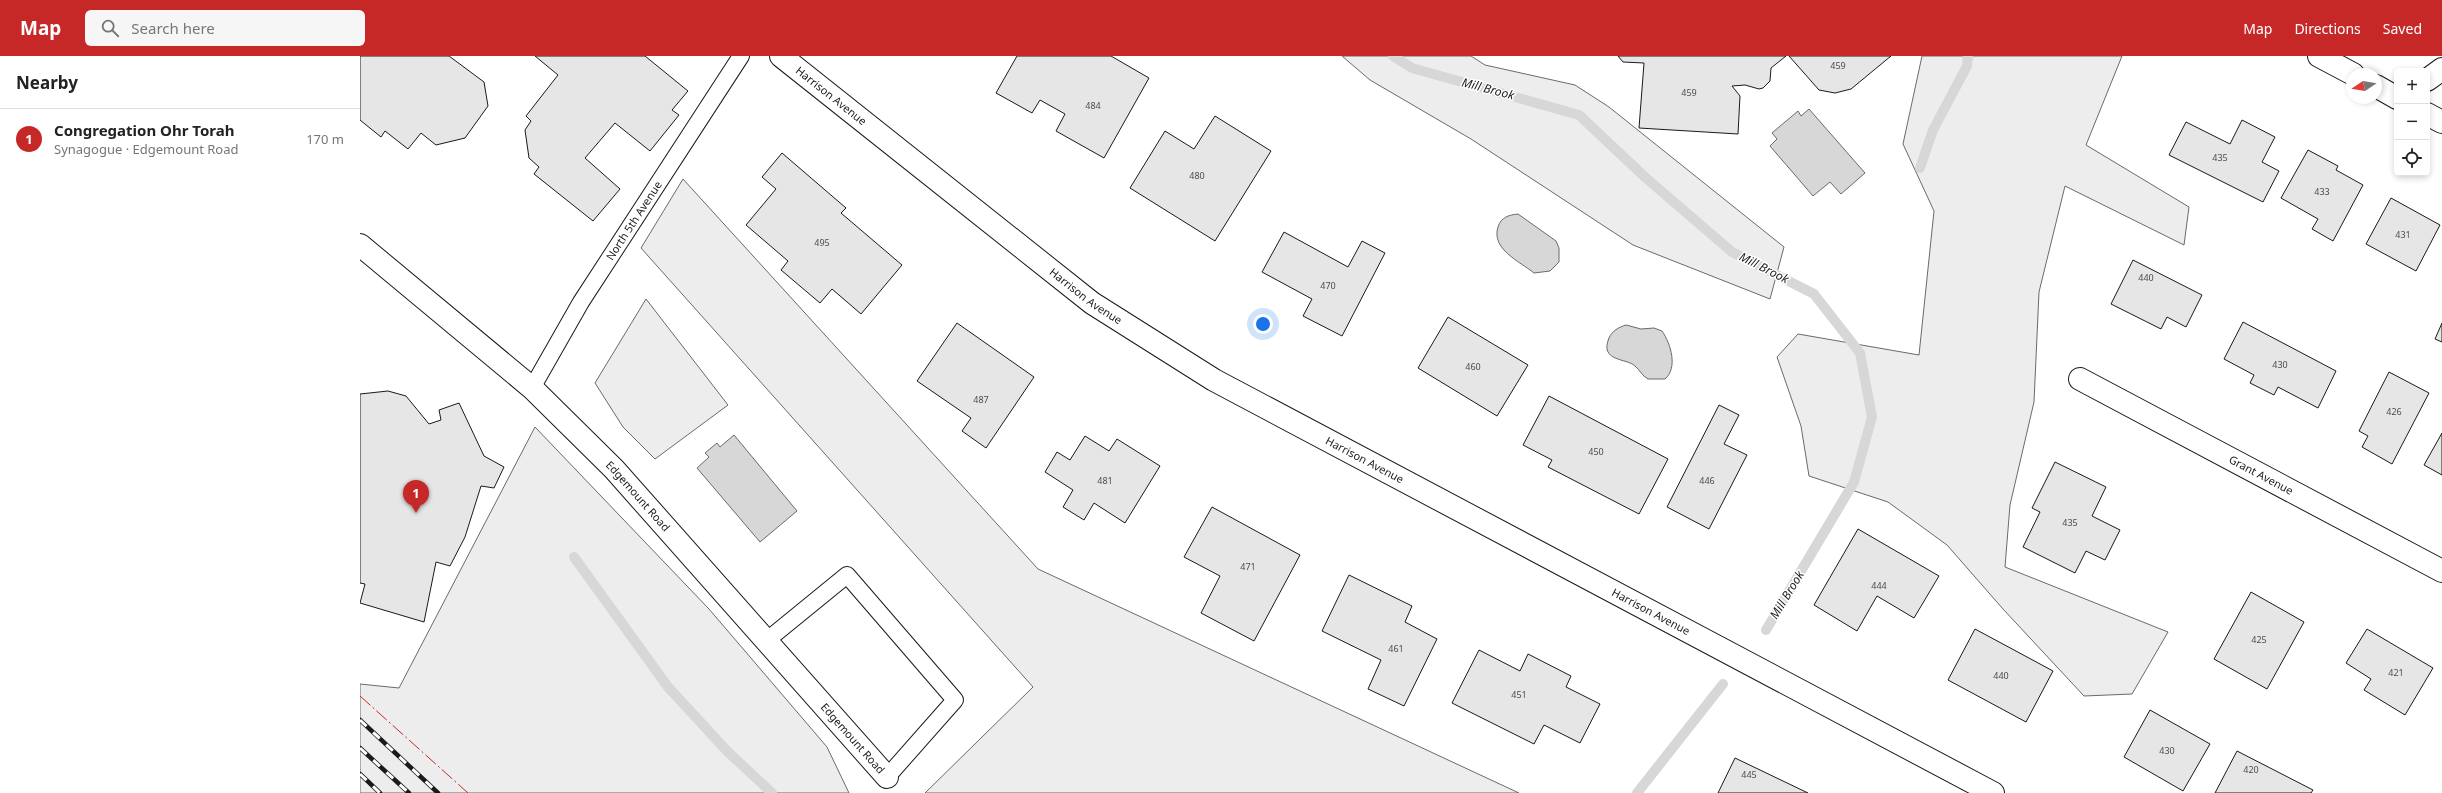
<!DOCTYPE html>
<html lang="en">
<head>
<meta charset="utf-8">
<style>
	body { margin:0; font-family:"Noto Sans",sans-serif; background:#f6f6f6; color:#222 }
	.controls { position:absolute; right:12px; top:12px; display:grid; overflow:hidden; border-radius:6px; box-shadow:0 2px 6px #0003 }
	.controls button { width:36px; height:36px; display:grid; place-items:center; padding:0; border:0; border-bottom:1px solid #e0e0e0; background:#fff; color:#222; font:20px sans-serif }
	.compass { position:absolute; left:1986px; top:12px; width:36px; height:36px; border-radius:50%; background:#fff; box-shadow:0 2px 6px #0003; rotate:258deg }
	.you { position:absolute; left:903px; top:268px; width:14px; height:14px; margin:-10px; border:3px solid #fff; border-radius:50%; background:#1a73e8; box-shadow:0 0 0 6px #1a73e833 }
	.badge { display:grid; place-items:center; width:26px; height:26px; border-radius:50%; background:#c62828; color:#fff; font-size:13px; font-weight:700 }
	.pin { position:absolute; translate:-50% -33px; filter:drop-shadow(0 1px 2px #0008) }
	.pin::after { content:''; position:absolute; top:21px; width:14px; height:12px; background:inherit; clip-path:polygon(0 0,100% 0,50% 100%) }
	.list { margin:0; padding:0; list-style:none }
	h2 { display:flex; justify-content:space-between; align-items:center; height:52px; margin:0; padding:0 16px; font-size:17px }
	h2 small { font-size:13px; font-weight:400; color:#767676 }
	.list li { display:grid; grid-template-columns:26px 1fr auto; gap:12px; align-items:center; box-sizing:border-box; height:60px; padding:0 16px; border-top:1px solid #e0e0e0 }
	.list b { display:block; font-size:15px; white-space:nowrap }
	.list p { margin:0; font-size:13px; white-space:nowrap; color:#767676 }
	.list em { font-size:13px; font-style:normal; color:#767676 }
	.icon { flex:none; width:22px; height:22px; fill:none; stroke:currentColor; stroke-width:2; stroke-linecap:round; stroke-linejoin:round }
	.map { position:relative; flex:none; width:2082px; height:737px; overflow:hidden }
	header { display:flex; align-items:center; gap:24px; box-sizing:border-box; height:56px; padding:0 20px; background:#c62828; color:#fff }
	header strong { font-size:19px }
	nav { display:flex; gap:22px; margin-inline-start:auto; font-size:14px }
	.search { width:280px; height:36px; background:#f6f6f6; display:flex; align-items:center; gap:10px; box-sizing:border-box; padding:0 14px; border-radius:6px; color:#767676; font-size:15px }
	main { display:flex }
	aside { flex:1; background:#fff }
	.map>svg:first-child { display:block }
</style>
</head>
<body>
<header>
<strong>Map</strong>
<div class="search"><svg class="icon" aria-label="search" viewBox="0 0 24 24"><circle cx="10" cy="10" r="6"/><path d="M15 15l6 6"/></svg>Search here</div>
<nav><a>Map</a><a>Directions</a><a>Saved</a></nav>
</header>
<main>
<aside>
<h2>Nearby<small></small></h2>
<ul class="list">
<li><span class="badge">1</span><div><b>Congregation Ohr Torah</b><p>Synagogue · Edgemount Road</p></div><em>170 m</em></li>
</ul>
</aside>
<div class="map">
<svg width="2082" height="737" viewBox="0 0 2082 737">
	<rect width="100%" height="100%" fill="#fff"/>
	<path fill="#ededed" stroke="#6a6a6a" d="M982 0H1111L1125 9 1215 29 1249 51 1424 191 1410 243 1273 189 1111 83 1010 24Z
		M1562 0H1762L1726 89 1829 151 1824 189 1705 130 1679 236 1674 346 1650 449 1645 511 1808 576 1772 638 1724 640 1643 553 1587 489 1528 446 1449 420 1441 370 1417 301 1438 278 1559 299 1574 155 1543 88Z
		M323 123 678 513 1159 737H565L673 631 281 192Z
		M286 243 368 349 295 403 263 371 235 327Z
		M175 371 349 553 467 691 489 737H0V628L39 632Z"/>
	<path fill="#d7d7d7" stroke="#6a6a6a" d="M1449 53 1505 117 1481 138 1470 126 1453 140 1410 90 1417 83 1412 77 1438 55 1441 60Z
		M1158 158 1196 185 1199 192V206L1190 215 1174 217C1159 205 1131 193 1138 171 1141 161 1149 159 1158 158Z
		M1266 269 1281 273 1294 272 1302 275C1311 288 1318 312 1305 323H1288C1282 320 1280 314 1275 310 1267 302 1239 306 1249 282 1252 275 1259 271 1266 269Z
		M374 379 437 455 400 486 337 412 349 401 345 397 357 387 360 391Z"/>
	<g fill="none" stroke-linecap="round" stroke-linejoin="round">
		<path stroke="#d7d7d7" stroke-width="10" d="M1033 0 1052 12 1219 59 1286 122 1372 196 1454 238 1500 297 1512 361 1494 426 1406 574
			M1560 112 1573 74 1607 10 1608 0
			M214 501 308 631 367 695 412 737
			M1277 737 1363 628"/>
	</g>
	<path fill="#e6e6e6" stroke="#1a1a1a" d="M0 0H89L124 26 128 50 105 82 76 89 61 77 48 93 25 75 21 81 0 64Z
		M175 0H285L328 35 312 54 319 59 290 95 255 67 225 102 260 133 233 165 174 118 179 111 169 102 165 74 171 65 166 60 198 19Z
		M657 0H751L789 22 744 102 696 75 705 58 680 44 672 57 636 37Z
		M1258 0H1426L1411 12 1410 25 1403 32 1399 33 1385 29 1372 30 1380 40 1378 78 1279 72 1284 7 1263 6Z
		M1429 0H1531L1491 33 1475 37 1459 34Z
		M855 60 911 95 855 185 770 132 805 75 834 93Z
		M1882 64 1915 81 1902 106 1919 115 1903 146 1809 99 1826 66 1870 88Z
		M1948 94 1978 110 1976 114 2003 129 1973 185 1952 173 1958 163 1921 142Z
		M422 97 486 152 481 157 542 209 501 258 472 233 460 247 421 214 428 205 386 169 416 133 402 121Z
		M2031 142 2080 169 2056 215 2006 188Z
		M924 176 988 211 1002 185 1025 197 982 280 943 260 952 243 902 216Z
		M1773 204 1842 239 1826 271 1807 261 1801 273 1751 248Z
		M1088 261 1168 309 1137 360 1058 312Z
		M1883 266 1976 315 1958 352 1918 331 1914 339 1890 327 1894 319 1864 303Z
		M597 267 674 321 626 392 602 375 611 362 557 325Z
		M2082 267V286L2075 283Z
		M2029 316 2069 337 2032 408 2002 391 2008 380 1999 375Z
		M28 335 46 340 69 368 81 364 79 354 99 347 124 400 144 411 134 432 121 430 105 481 90 510 76 506 64 566 0 547 5 528 0 527V338Z
		M1189 340 1308 403 1279 458 1188 411 1192 404 1163 389Z
		M1359 349 1379 359 1364 388 1387 399 1349 473 1307 451Z
		M2082 377V419L2064 409Z
		M725 380 749 395 757 383 800 410 765 467 734 447 724 464 703 451 713 434 685 416 697 396 710 404Z
		M1695 406 1746 431 1732 460 1760 474 1745 504 1726 495 1715 517 1663 491 1680 456 1672 452Z
		M852 451 940 499 894 585 841 557 860 520 824 501Z
		M1498 473 1579 520 1554 562 1517 540 1497 575 1454 549Z
		M989 519 1052 550 1045 566 1077 583 1044 650 1008 633 1021 604 962 575Z
		M1891 536 1944 566 1907 633 1854 603Z
		M1615 573 1693 615 1666 666 1588 624Z
		M2007 573 2073 612 2045 659 2004 634 2011 623 1986 607Z
		M1119 594 1160 615 1168 598 1211 620 1206 631 1240 648 1220 687 1184 669 1174 688 1092 647Z
		M1790 654 1850 688 1823 735 1764 701Z
		M1877 695 1953 734 1951 737H1855Z
		M1375 702 1448 737H1358Z"/>
	<g fill="none" stroke-linecap="round" stroke-linejoin="round">
		<g stroke="#1a1a1a" stroke-width="18">
			<g id="service">
				<path id="s1" d="M172 332 221 246 381 0"/>
				<path d="M406 585 487 519 595 644 527 721"/>
			</g>
		</g>
		<g stroke="#1a1a1a" stroke-width="24">
			<g id="minor">
				<path id="s2" d="M421 0 732 247 854 324 1633 737"/>
				<path d="M1959 0 1993 18"/>
				<path d="M2067 24 2082 13"/>
				<path d="M2016 30 2037 42"/>
				<path d="M2067 58 2082 66"/>
				<path id="s3" d="M0 189 172 332 254 413 527 721"/>
				<path id="s4" d="M1720 323 2082 515"/>
			</g>
		</g>
		<use href="#service" stroke="#fff" stroke-width="16"/>
		<use href="#minor" stroke="#fff" stroke-width="22"/>
		<g stroke="#1a1a1a" stroke-width="4.5">
			<path id="rail" d="M0 664 78 737
				M0 692 49 737
				M0 718 20 737"/>
		</g>
		<use href="#rail" stroke="#fff" stroke-width="3" stroke-dasharray="9" stroke-linecap="butt"/>
		<path stroke="#c62828" stroke-width="1" stroke-dasharray="14 3 2 3" stroke-linecap="butt" d="M0 640 108 737"/>
	</g>
	<g text-anchor="middle" stroke-width="3" stroke-linejoin="round" paint-order="stroke">
		<g font-size="9" fill="#4d4d4d">
			<text x="1478" y="13">459</text>
			<text x="1329" y="40">459</text>
			<text x="733" y="53">484</text>
			<text x="1860" y="105">435</text>
			<text x="837" y="123">480</text>
			<text x="1962" y="139">433</text>
			<text x="2043" y="182">431</text>
			<text x="462" y="190">495</text>
			<text x="1786" y="225">440</text>
			<text x="968" y="233">470</text>
			<text x="1920" y="312">430</text>
			<text x="1113" y="314">460</text>
			<text x="621" y="347">487</text>
			<text x="2034" y="359">426</text>
			<text x="1236" y="399">450</text>
			<text x="745" y="428">481</text>
			<text x="1347" y="428">446</text>
			<text x="1710" y="470">435</text>
			<text x="888" y="514">471</text>
			<text x="1519" y="533">444</text>
			<text x="1899" y="587">425</text>
			<text x="1036" y="596">461</text>
			<text x="2036" y="620">421</text>
			<text x="1641" y="623">440</text>
			<text x="1159" y="642">451</text>
			<text x="1807" y="698">430</text>
			<text x="1891" y="717">420</text>
			<text x="1389" y="722">445</text>
		</g>
		<g font-size="11" fill="#1a1a1a" stroke="#fff">
			<text dy="4" stroke="none"><textPath href="#s2" startOffset="64">Harrison Avenue</textPath></text>
			<text dy="4" stroke="none"><textPath href="#s1" startOffset="196">North 5th Avenue</textPath></text>
			<text dy="4" stroke="none"><textPath href="#s2" startOffset="388">Harrison Avenue</textPath></text>
			<text dy="4" stroke="none"><textPath href="#s2" startOffset="712">Harrison Avenue</textPath></text>
			<text dy="4" stroke="none"><textPath href="#s4" startOffset="205">Grant Avenue</textPath></text>
			<text dy="4" stroke="none"><textPath href="#s3" startOffset="375">Edgemount Road</textPath></text>
			<text dy="4" stroke="none"><textPath href="#s2" startOffset="1036">Harrison Avenue</textPath></text>
			<text dy="4" stroke="none"><textPath href="#s3" startOffset="699">Edgemount Road</textPath></text>
		</g>
		<g font-size="12" font-style="italic" fill="#1a1a1a" stroke="#fff">
			<text transform="translate(1128 33) rotate(15)" y="4">Mill Brook</text>
			<text transform="translate(1404 212) rotate(27)" y="4">Mill Brook</text>
			<text transform="translate(1427 539) rotate(-59)" y="4">Mill Brook</text>
		</g>
	</g>
</svg>
<div class="controls">
<button>+</button>
<button>−</button>
<button><svg class="icon" aria-label="locate" viewBox="0 0 24 24"><circle cx="12" cy="12" r="6"/><path d="M12 2v4M12 18v4M2 12h4M18 12h4"/></svg></button>
</div>
<svg class="compass" viewBox="-18 -18 36 36"><path d="M0-13l5 13h-10z" fill="#e53935"/><path d="M0 13l5-13h-10z" fill="#767676"/></svg>
<div class="you"></div>
<div class="pin badge" style="left:56px;top:457px">1</div>
</div>
</main>
</body>
</html>
